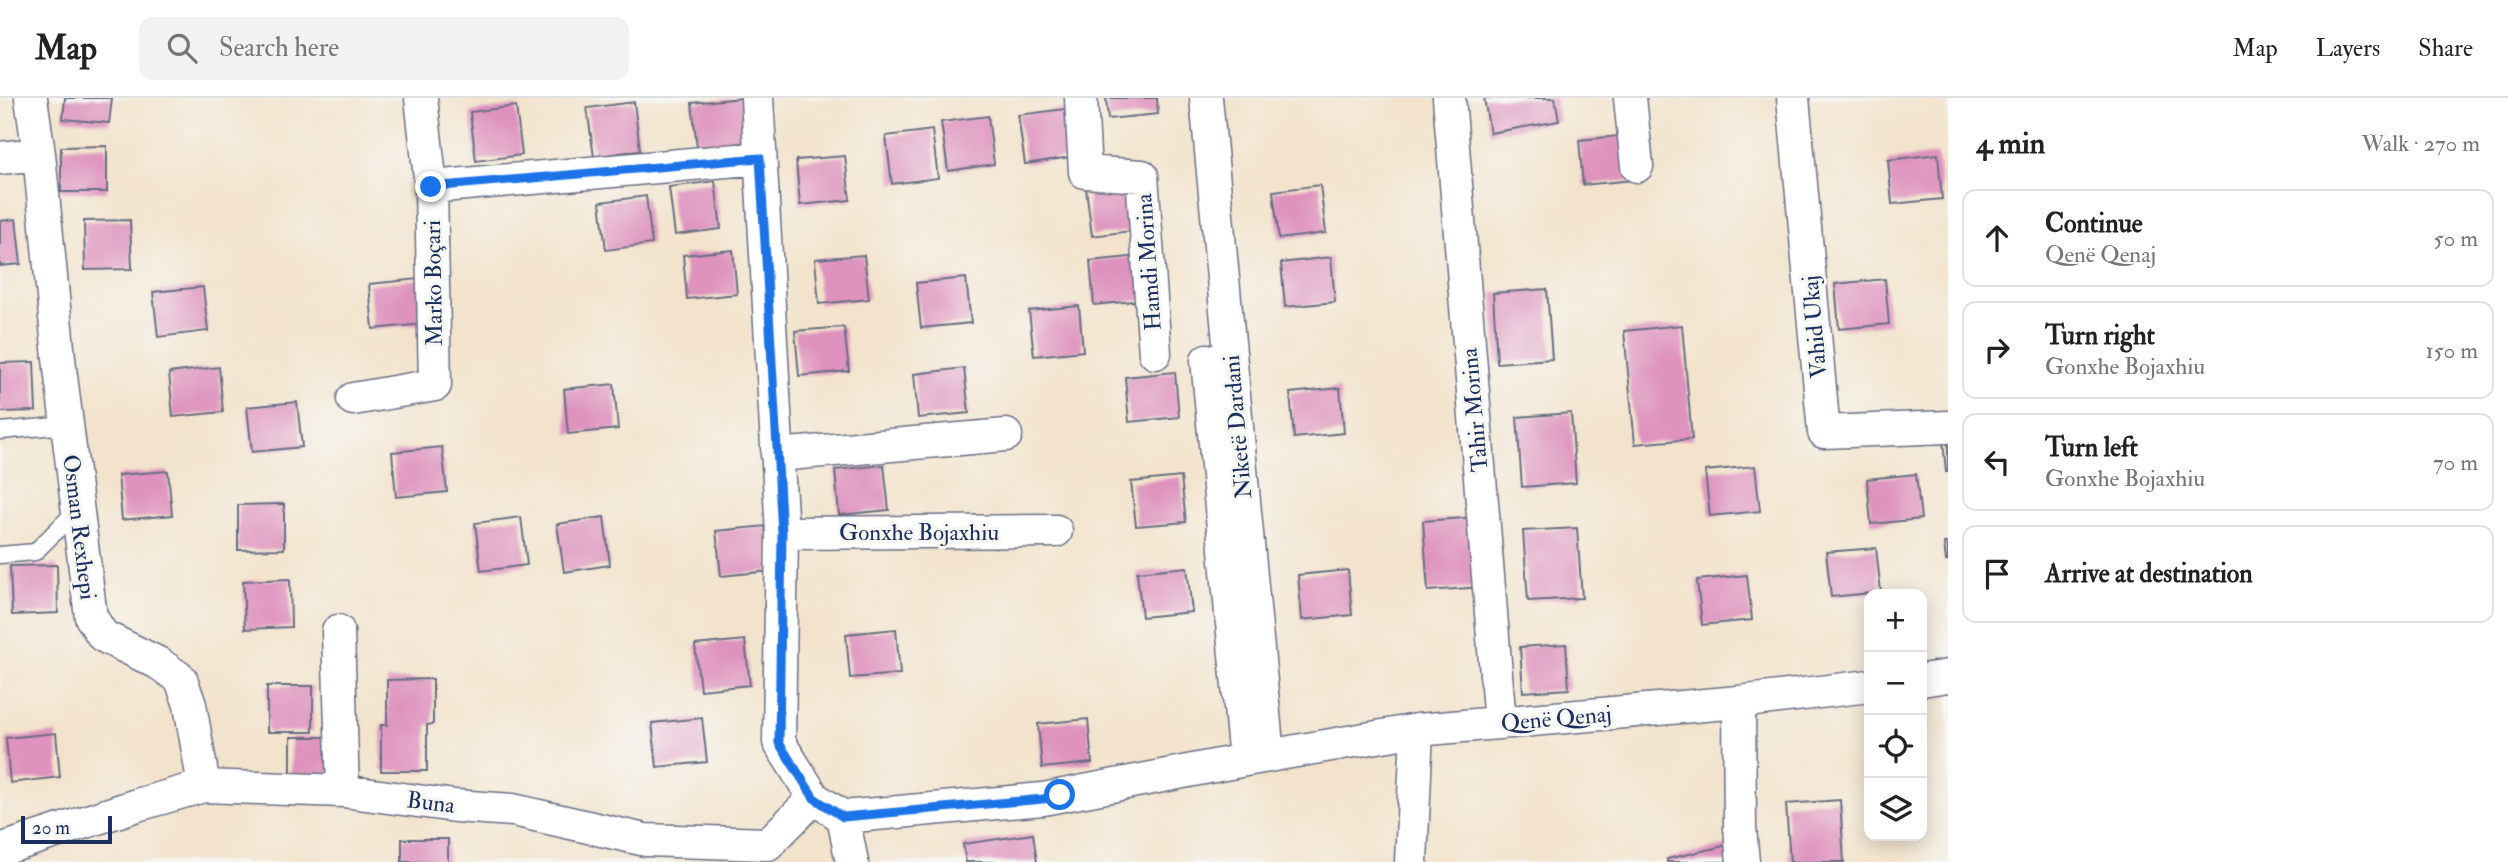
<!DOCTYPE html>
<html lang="en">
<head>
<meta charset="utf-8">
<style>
	body { margin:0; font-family:"IM FELL Double Pica",serif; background:#f2f2f2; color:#222 }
	.controls { position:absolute; right:21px; bottom:21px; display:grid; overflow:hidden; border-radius:14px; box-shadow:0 4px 18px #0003 }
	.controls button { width:63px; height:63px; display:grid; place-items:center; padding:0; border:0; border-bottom:2px solid #e0e0e0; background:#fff; color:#222; font:35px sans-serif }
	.scale { position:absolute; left:21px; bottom:18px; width:91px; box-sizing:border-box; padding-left:7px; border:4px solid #1b2f5e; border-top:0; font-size:19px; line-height:24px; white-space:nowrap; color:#1b2f5e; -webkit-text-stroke:5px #f6f6f2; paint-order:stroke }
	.stop { position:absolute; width:21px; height:21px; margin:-16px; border:5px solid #1a73e8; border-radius:50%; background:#fff }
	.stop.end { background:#1a73e8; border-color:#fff; box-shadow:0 2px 7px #0008 }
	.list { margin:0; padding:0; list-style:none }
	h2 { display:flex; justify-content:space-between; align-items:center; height:91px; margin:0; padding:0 28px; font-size:30px }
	h2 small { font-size:23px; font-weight:400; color:#767676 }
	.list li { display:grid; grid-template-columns:46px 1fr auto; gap:21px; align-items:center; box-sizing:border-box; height:98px; margin:0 14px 14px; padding:0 14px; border:2px solid #e0e0e0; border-radius:14px }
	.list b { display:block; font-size:26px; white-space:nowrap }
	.list p { margin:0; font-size:23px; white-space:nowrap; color:#767676 }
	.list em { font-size:23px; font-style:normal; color:#767676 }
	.icon { flex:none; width:38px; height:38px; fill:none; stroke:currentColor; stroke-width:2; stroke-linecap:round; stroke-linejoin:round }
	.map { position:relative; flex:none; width:1948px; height:764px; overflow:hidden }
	header { display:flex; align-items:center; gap:42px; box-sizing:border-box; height:98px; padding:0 35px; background:#fff; border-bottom:2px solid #e0e0e0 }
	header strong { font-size:33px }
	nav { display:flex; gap:38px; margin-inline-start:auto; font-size:24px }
	.search { width:490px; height:63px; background:#f2f2f2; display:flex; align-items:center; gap:18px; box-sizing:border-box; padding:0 24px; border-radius:14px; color:#767676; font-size:26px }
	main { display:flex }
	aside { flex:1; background:#fff }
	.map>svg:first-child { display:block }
</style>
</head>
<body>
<header>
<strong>Map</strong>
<div class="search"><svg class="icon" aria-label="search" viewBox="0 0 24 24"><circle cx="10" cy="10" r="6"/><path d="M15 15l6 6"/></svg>Search here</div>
<nav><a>Map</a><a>Layers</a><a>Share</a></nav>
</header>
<main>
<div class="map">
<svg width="1948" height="764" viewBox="0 0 1948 764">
	<rect width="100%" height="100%" fill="#f6f6f2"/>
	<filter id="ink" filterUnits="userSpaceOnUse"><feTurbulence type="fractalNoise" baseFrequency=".0143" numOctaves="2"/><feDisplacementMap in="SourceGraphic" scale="14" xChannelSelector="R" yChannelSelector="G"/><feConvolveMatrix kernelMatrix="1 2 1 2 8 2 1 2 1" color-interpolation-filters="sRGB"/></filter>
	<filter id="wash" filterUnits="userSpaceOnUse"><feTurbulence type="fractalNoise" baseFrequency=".00686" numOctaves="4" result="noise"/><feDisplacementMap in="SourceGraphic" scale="28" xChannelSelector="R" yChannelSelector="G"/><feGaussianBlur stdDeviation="1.57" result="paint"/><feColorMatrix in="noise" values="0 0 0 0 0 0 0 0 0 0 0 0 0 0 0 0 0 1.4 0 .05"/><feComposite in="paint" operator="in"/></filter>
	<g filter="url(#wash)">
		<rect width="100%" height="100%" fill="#f3e3cc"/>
		<g id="blocks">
			<path fill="#de92bd" d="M65 0H112L109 25 63 21Z
				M742 0 747 45 697 50 692 5Z
				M1106 0H1157L1158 16 1108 21Z
				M1484 0H1555L1559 23 1490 35Z
				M634 4 640 52 594 59 587 10Z
				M516 8 522 57 476 63 470 14Z
				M1065 11 1071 59 1025 66 1018 17Z
				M988 18 994 66 948 73 941 24Z
				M932 32 938 80 892 86 886 38Z
				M1629 37 1633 82 1583 87 1579 42Z
				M107 48V94H61V49Z
				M1938 56 1942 101 1892 106 1888 62Z
				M845 58 850 102 800 107 796 62Z
				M715 83 721 131 675 137 669 89Z
				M1132 84 1139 132 1092 138 1086 90Z
				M1320 87 1326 135 1279 141 1273 93Z
				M646 98 652 146 606 152 600 104Z
				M16 121 21 166 0 168V123Z
				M130 122 132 171 85 172 84 123Z
				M733 152 737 196 687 201 683 157Z
				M864 157 869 201 819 206 815 161Z
				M1140 158 1144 202 1094 207 1090 163Z
				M1331 159 1335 204 1285 209 1281 165Z
				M966 180 971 225 921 230 916 185Z
				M419 181 423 226 373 231 369 186Z
				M1885 181 1889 226 1839 231 1835 186Z
				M203 189 208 233 158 239 153 194Z
				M1547 191 1552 261 1497 265 1493 195Z
				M1079 208 1083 253 1034 258 1029 213Z
				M1682 227 1692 341 1635 346 1624 233Z
				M844 229 849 273 799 278 795 233Z
				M34 264 36 313 0 314V265Z
				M219 269 223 314 173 319 169 275Z
				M964 270 969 315 918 320 914 276Z
				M1175 274 1179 319 1129 324 1125 279Z
				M614 286 618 331 568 336 564 291Z
				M1340 290 1344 335 1294 340 1290 295Z
				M297 304 302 349 252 354 247 309Z
				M1571 315 1576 385 1522 389 1517 319Z
				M1948 342V374H1946L1943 343Z
				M442 349 447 394 396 399 392 354Z
				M884 367 889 412 839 417 835 372Z
				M1755 368 1760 413 1710 418 1705 373Z
				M168 373 172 417 122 422 118 377Z
				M1916 376 1921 421 1871 426 1867 381Z
				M1181 379 1186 424 1136 428 1131 384Z
				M284 406V451L238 452V407Z
				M521 419 527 467 481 473 475 425Z
				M604 419 610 467 564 474 557 426Z
				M1477 419 1482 489 1428 493 1423 423Z
				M766 428 771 473 721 478 716 433Z
				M1577 430 1582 500 1528 503 1523 433Z
				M1944 445H1948V463H1946Z
				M1876 450 1881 494 1831 499 1826 454Z
				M57 467 58 515 12 517 10 468Z
				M1187 469 1192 514 1142 519 1137 474Z
				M1348 472 1352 517 1302 522 1298 477Z
				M1747 477 1752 522 1702 527 1697 482Z
				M290 481 291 529 245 531 243 483Z
				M896 531 900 576 850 580 846 536Z
				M745 542 750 587 700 592 695 547Z
				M1566 546 1569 591 1523 594 1520 549Z
				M433 581V626L427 627V673H381V627H387V582Z
				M267 588H313V634H267Z
				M702 620 707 664 657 669 652 625Z
				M1088 621 1092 665 1042 670 1038 626Z
				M56 635 60 679 10 685 6 640Z
				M291 639H337V685H291Z
				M1840 702 1844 764H1790L1786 706Z
				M1033 736 1037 764H966L963 746Z
				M402 741H448V764H402Z
				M1728 747 1732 764H1667V761Z"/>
		</g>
	</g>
	<g filter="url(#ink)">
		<use href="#blocks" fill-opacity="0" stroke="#676e84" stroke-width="2"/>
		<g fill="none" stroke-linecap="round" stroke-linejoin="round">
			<g stroke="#676e84" stroke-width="19">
				<path id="service" d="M0 333 67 327
					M0 457 35 454 77 412"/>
			</g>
			<g stroke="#676e84" stroke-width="35">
				<path id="minor" d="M31 0 39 56 60 270 91 519 103 538 158 565 181 581 190 607 204 688
					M757 0 782 435 779 644 814 700
					M1081 0 1085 74 1142 78 1155 255
					M1206 0 1268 658
					M1449 0 1500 625
					M1630 0 1637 68
					M1793 0 1824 334 1948 329
					M0 60 39 56
					M431 89 760 60
					M1207 262 1245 662
					M353 301 435 287 431 89 421 0
					M777 357 1006 337
					M782 435 1056 433
					M338 533 343 693
					M1922 582 1948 578
					M1739 604 1740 730 1743 764
					M843 719 1043 701 1245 662 1417 632 1739 604 1869 588
					M843 719 852 764
					M0 752 137 707 204 688 343 693 455 708 513 712 645 742 768 746 814 700 843 719
					M1411 764 1417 632"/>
			</g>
			<use href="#service" stroke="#fff" stroke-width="16"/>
			<use href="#minor" stroke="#fff" stroke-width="32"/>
		</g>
	</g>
	<g fill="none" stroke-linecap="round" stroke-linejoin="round" filter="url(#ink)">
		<path stroke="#1a73e8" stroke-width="9" d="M431 89 760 60 782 435 779 645 814 700 843 719 1043 701 1060 697"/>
	</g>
	<g text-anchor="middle" stroke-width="6" stroke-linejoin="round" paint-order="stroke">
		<g font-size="23" fill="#1b2f5e" stroke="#f6f6f2">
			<text transform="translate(1148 164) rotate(-94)" y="8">Hamdi Morina</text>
			<text transform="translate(433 185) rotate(-91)" y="8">Marko Boçari</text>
			<text transform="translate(1814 229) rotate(-95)" y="8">Vahid Ukaj</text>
			<text transform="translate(1474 312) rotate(-95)" y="8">Tahir Morina</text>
			<text transform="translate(1237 329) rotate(-95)" y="8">Niketë Dardani</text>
			<text transform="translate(80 429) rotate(83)" y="8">Osman Rexhepi</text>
			<text x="919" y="442">Gonxhe Bojaxhiu</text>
			<text transform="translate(1556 620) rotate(-5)" y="8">Qenë Qenaj</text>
			<text transform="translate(431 704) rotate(7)" y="8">Buna</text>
		</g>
	</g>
</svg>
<div class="controls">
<button>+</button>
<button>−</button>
<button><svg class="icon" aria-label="locate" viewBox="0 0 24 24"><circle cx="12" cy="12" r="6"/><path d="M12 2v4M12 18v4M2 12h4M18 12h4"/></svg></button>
<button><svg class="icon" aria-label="layers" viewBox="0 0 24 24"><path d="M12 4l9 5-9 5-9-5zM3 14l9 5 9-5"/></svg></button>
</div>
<div class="scale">20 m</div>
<div class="stop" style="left:1060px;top:697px"></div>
<div class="stop end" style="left:431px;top:89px"></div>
</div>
<aside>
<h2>4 min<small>Walk · 270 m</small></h2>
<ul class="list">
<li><svg class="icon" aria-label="ahead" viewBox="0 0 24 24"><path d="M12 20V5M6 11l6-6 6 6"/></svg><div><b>Continue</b><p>Qenë Qenaj</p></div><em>50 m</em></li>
<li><svg class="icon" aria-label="right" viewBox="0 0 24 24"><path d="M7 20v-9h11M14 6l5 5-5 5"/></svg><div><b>Turn right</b><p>Gonxhe Bojaxhiu</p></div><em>150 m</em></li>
<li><svg class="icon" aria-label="left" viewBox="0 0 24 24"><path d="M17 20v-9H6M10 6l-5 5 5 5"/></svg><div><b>Turn left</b><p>Gonxhe Bojaxhiu</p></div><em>70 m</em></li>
<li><svg class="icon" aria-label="arrive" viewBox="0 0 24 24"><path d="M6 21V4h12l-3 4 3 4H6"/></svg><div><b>Arrive at destination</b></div></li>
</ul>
</aside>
</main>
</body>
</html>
